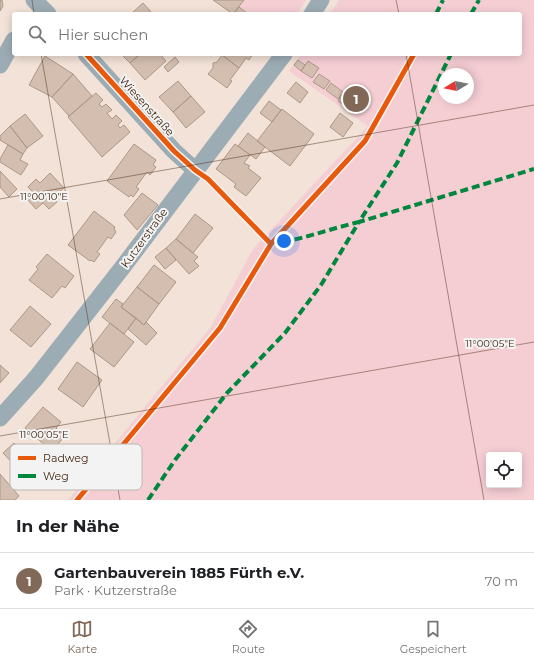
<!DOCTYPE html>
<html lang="de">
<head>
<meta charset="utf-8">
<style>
	body { margin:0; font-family:Montserrat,sans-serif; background:#f2f2f2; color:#202124 }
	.controls { position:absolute; right:12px; bottom:12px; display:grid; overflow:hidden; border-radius:4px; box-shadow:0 2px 10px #0003 }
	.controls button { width:36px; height:36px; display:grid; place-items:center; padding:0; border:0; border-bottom:1px solid #e0e0e0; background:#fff; color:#202124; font:20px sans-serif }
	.compass { position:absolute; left:438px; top:68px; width:36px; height:36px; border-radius:50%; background:#fff; box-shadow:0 2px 10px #0003; rotate:260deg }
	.you { position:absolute; left:284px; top:241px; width:14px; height:14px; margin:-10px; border:3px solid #fff; border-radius:50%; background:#1a73e8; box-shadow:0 0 0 6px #1a73e833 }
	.badge { display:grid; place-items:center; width:26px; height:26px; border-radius:50%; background:#816857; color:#fff; font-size:13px; font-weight:700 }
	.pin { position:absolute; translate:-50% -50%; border:2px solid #fff; box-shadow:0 1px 4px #0006 }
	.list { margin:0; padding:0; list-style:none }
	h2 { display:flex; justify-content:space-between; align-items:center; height:52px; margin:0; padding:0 16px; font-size:17px }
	h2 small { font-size:13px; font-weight:400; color:#757577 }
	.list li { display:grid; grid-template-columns:26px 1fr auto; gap:12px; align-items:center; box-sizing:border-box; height:56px; padding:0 16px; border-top:1px solid #e0e0e0 }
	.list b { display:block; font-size:15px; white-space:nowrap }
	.list p { margin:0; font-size:13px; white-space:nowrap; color:#757577 }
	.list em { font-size:13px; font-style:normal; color:#757577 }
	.icon { flex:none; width:22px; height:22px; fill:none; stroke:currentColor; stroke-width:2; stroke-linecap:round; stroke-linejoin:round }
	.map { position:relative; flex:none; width:534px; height:500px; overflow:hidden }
	.search { position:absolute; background:#fff; box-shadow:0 2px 10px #0003; left:12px; right:12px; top:12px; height:44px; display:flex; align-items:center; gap:10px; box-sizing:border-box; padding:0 14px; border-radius:4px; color:#757577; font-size:15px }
	.sheet { height:108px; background:#fff }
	nav { display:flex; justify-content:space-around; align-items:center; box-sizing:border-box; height:56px; border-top:1px solid #e0e0e0; background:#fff; font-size:11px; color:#757577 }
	nav a { display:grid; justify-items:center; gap:2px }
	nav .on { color:#816857 }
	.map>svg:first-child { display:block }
</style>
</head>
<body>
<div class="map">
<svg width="534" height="500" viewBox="0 0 534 500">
	<rect width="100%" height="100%" fill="#f2e2d7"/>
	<path fill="#f5ced4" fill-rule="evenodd" d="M213 0H306L297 14H232Z
		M339 0H534V500H68L211 327 253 249 368 126 289 71 301 54H520V14H330ZM444 74H468V98H444ZM489 455H519V485H489Z"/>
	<path fill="#d3beb0" stroke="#ac9889" d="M0 0H2L3 6 0 11Z
		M213 0H244L233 14Z
		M143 3 152 13 151 14H131Z
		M239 7 247 13V14H233Z
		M121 54H140L130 63Z
		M140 54H160L166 61 145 80 130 63Z
		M223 54H253L249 60 246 58 239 68 222 55Z
		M222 55 239 68 230 80 232 81 227 88 208 74 213 68V63L217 62Z
		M45 56 73 74 52 97 29 85Z
		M175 57 179 62 168 72 164 67Z
		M298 60 305 65 301 71 294 65Z
		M308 61 319 68 312 78 301 71Z
		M73 74 92 96 69 116 52 97Z
		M319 74 330 81 324 89 313 82Z
		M178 81 191 96 173 112 159 97Z
		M296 82 308 92 300 103 287 93Z
		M331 83 343 92 338 99 326 90Z
		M348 86 360 94 350 109 338 101Z
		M96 93 103 100 99 104 102 107 106 104 112 110 107 113 112 119 116 115 122 121 118 125 120 128 124 125 130 132 102 157 68 117Z
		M191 96 205 112 186 128 173 112Z
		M269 101 281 110 272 122 260 113Z
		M282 109 314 134 290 166 257 141Z
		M340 113 353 123 343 137 330 127Z
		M25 114 43 136 27 148 10 126Z
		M10 126 27 148 23 154 0 140V136Z
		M248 133 265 147 256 159 238 146Z
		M134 144 156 160 153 165 156 167 150 175 147 172 136 187 139 189 133 197 131 195 129 197 107 181Z
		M235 144 250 155 244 163 250 166 248 168 261 178 246 196 234 187 236 184 216 169Z
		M8 145 23 154 20 160 28 164 21 175 0 162V159Z
		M0 171 17 189 9 197 0 187Z
		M50 173 64 188 53 197 57 202 49 209 28 187 36 179 40 183Z
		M33 192 43 203 36 209 26 198Z
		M142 193 158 205 137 230 124 215Z
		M94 211 115 227 114 229 116 232 111 239 108 237 97 252 100 254 94 262 91 260 90 261 68 245Z
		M195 214 213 228 193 253 176 239Z
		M176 239 198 257 194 261 199 266 189 274 166 248Z
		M166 248 176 260 165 269 155 257Z
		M47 254 74 276 65 288 62 286 52 298 29 280 38 269 36 267Z
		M154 265 176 282 159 304 137 287Z
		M137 287 159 304 144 325 121 307Z
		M116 299 123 304 121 307 136 318 124 334 102 317Z
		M30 306 51 324 31 347 10 330Z
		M136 318 144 325 146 322 157 333 146 345 128 329Z
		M110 323 134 342 114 367 90 349Z
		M77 362 102 380 83 407 58 389Z
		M0 365 9 373 0 383Z
		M43 407 61 422 56 428 65 436 52 451 25 428Z
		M14 443 31 460 20 471 3 453Z
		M0 474 19 496 15 500H0Z"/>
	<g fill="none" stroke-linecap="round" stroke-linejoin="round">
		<path stroke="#9cacb5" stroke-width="17" d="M34 0 48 14
			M312 14 321 0
			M86 54 174 151 195 170
			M0 65 14 40
			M0 418 36 378 122 268 284 54"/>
		<path stroke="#00873e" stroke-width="4" stroke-dasharray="8 4" stroke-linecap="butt" d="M436 14 443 0
			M471 14 479 0
			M271 244C301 240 329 229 359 222L397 163 451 54
			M148 500 175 460 227 393 285 333 321 285 359 222 534 169"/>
		<g stroke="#f3f3f3" stroke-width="8">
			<path id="cycleway" d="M86 54 174 151 195 170 208 179 271 244
				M77 500 220 328 271 244 365 141 414 54"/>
		</g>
		<use href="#cycleway" stroke="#e8590c" stroke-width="5"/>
	</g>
	<path fill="none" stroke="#442712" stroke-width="1" stroke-opacity="0.45" d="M32 0 34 14M396 0 399 14M41 54 120 500M406 54 484 500M0 199 534 105M0 436 534 342"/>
	<g text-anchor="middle" stroke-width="4" stroke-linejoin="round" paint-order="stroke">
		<g font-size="11" fill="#442712" stroke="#f3f3f3">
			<text transform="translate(147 106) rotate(48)" y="4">Wiesenstraße</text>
			<text transform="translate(144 238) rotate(-54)" y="4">Kutzerstraße</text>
		</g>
	</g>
	<rect x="10" y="444" width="132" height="46" rx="6" fill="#f3f3f3" stroke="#beb6b0" stroke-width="1"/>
	<rect x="18" y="456" width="18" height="4" fill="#e8590c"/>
	<rect x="18" y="474" width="18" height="4" fill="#00873e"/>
	<g font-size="11" fill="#442712">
		<text x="43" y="462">Radweg</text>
		<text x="43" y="480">Weg</text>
	</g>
	<g font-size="10" text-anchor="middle" fill="#442712" stroke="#f3f3f3" stroke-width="4" stroke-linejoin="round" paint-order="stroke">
		<text x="44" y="200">11°00'10"E</text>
		<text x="490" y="347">11°00'05"E</text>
		<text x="44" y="438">11°00'05"E</text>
	</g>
</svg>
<div class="controls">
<button><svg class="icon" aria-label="locate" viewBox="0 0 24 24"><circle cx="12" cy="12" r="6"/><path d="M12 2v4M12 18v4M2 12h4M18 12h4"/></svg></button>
</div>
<svg class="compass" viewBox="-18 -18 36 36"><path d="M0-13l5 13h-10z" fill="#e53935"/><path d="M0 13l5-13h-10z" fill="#757577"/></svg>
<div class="you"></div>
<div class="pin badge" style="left:356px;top:99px">1</div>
<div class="search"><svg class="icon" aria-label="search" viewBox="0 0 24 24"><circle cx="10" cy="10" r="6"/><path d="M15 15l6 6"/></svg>Hier suchen</div>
</div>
<section class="sheet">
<h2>In der Nähe<small></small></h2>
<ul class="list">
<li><span class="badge">1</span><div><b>Gartenbauverein 1885 Fürth e.V.</b><p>Park · Kutzerstraße</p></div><em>70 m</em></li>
</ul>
</section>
<nav>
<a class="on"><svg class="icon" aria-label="map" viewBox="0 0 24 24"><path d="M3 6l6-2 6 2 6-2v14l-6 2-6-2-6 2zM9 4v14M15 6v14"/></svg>Karte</a>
<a><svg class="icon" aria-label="directions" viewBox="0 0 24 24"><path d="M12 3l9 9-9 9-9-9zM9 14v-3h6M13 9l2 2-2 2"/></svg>Route</a>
<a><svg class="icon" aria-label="saved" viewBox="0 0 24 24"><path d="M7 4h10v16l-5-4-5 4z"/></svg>Gespeichert</a>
</nav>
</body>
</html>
